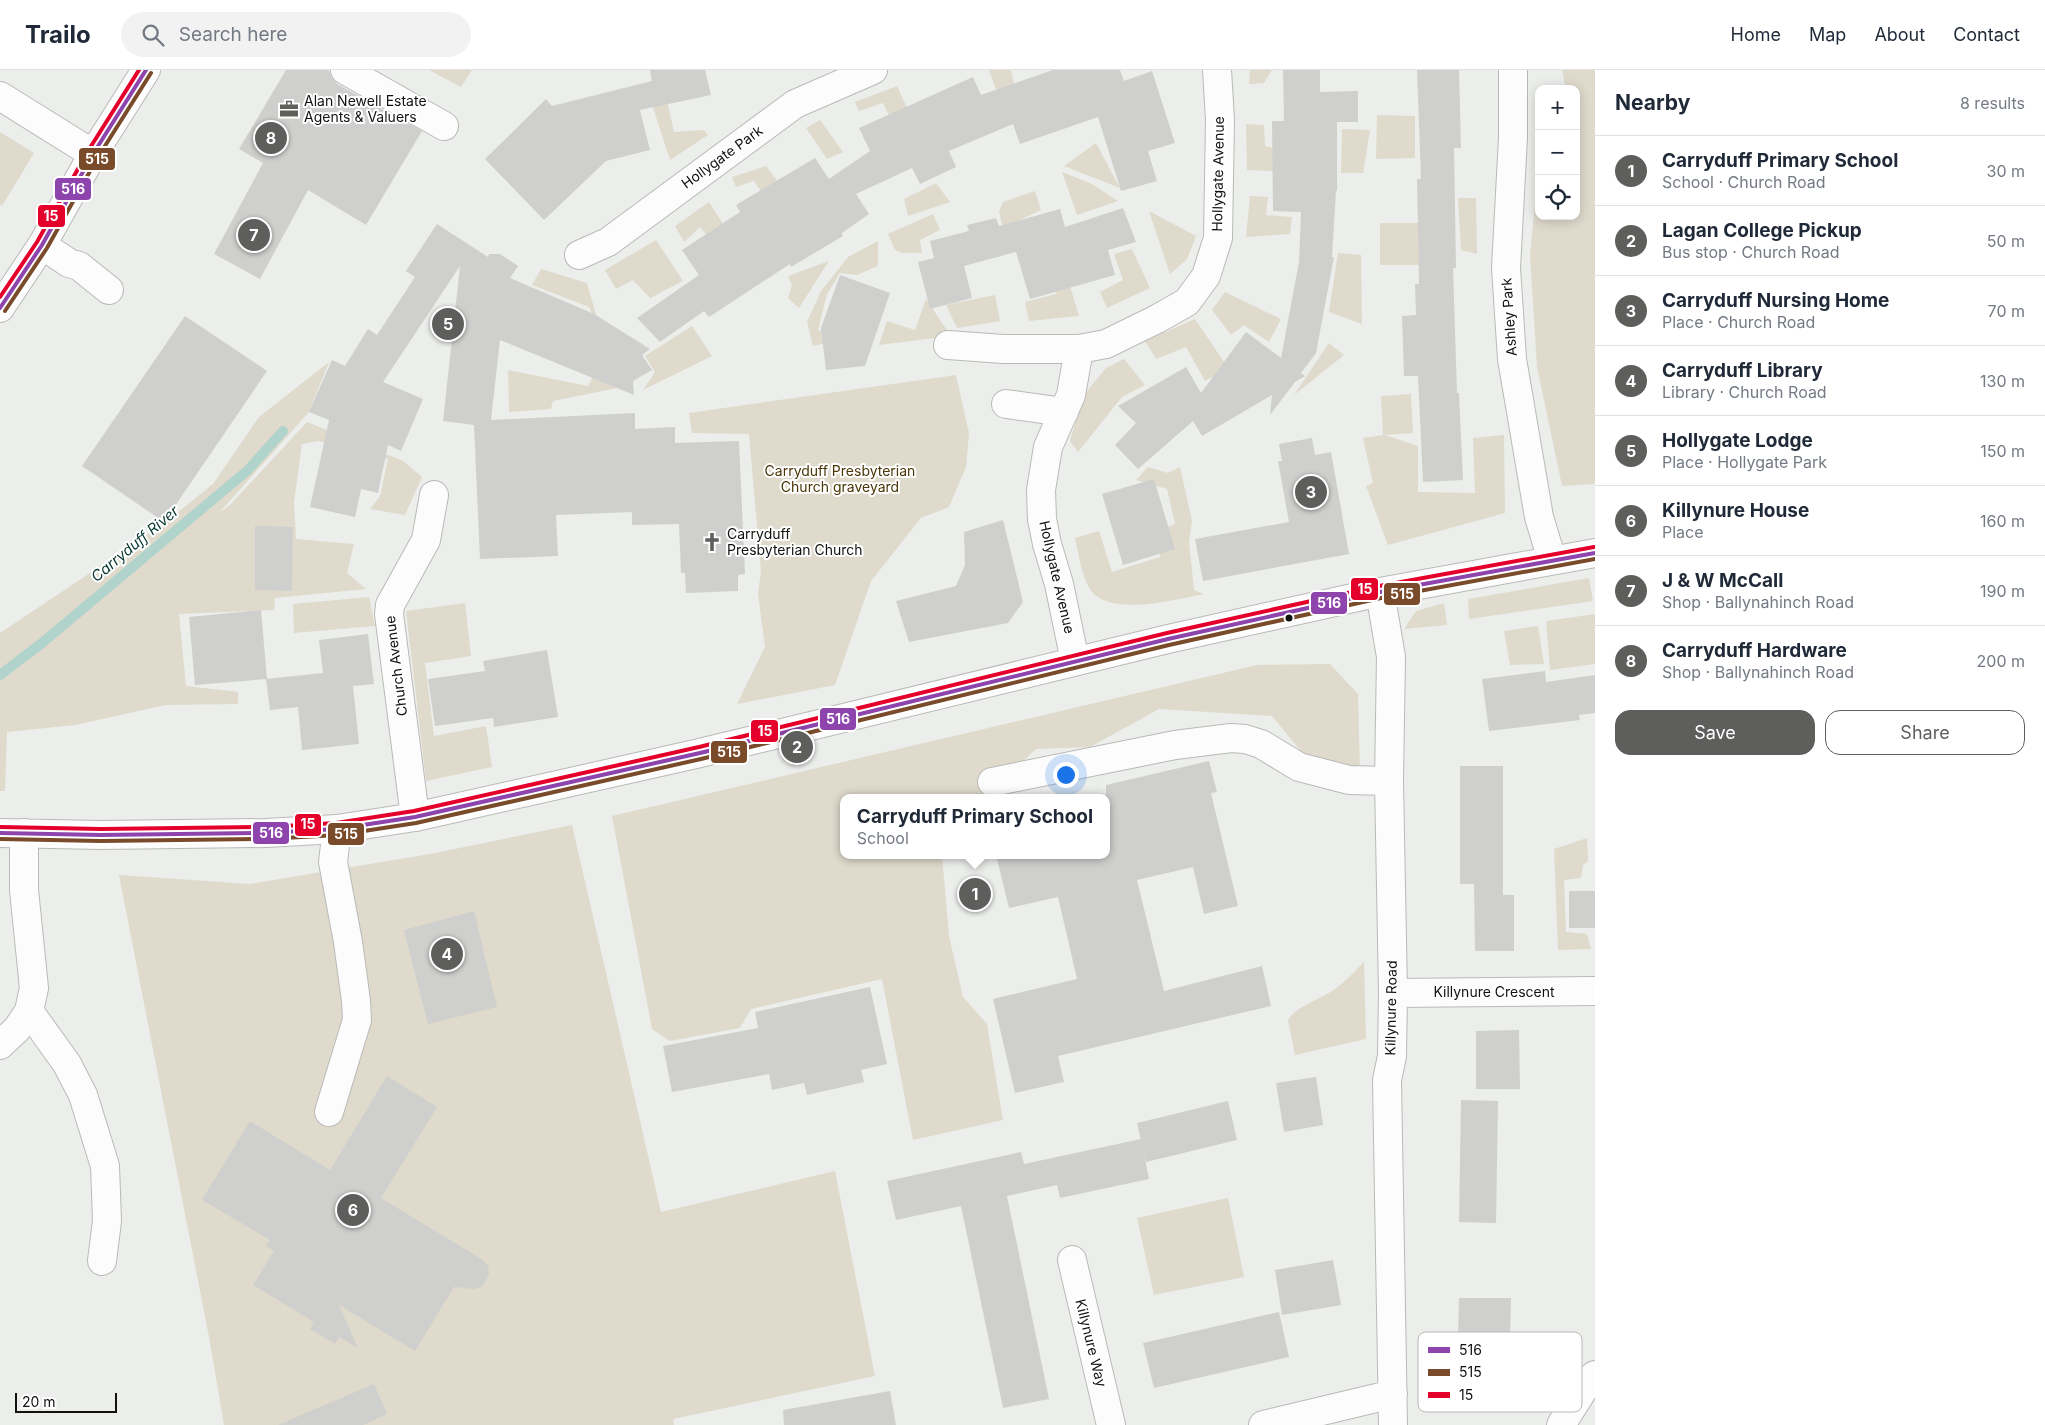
<!DOCTYPE html>
<html lang="en">
<head>
<meta charset="utf-8">
<style>
	body { margin:0; font-family:Inter,sans-serif; background:#f2f2f3; color:#1f2937 }
	.controls { position:absolute; right:15px; top:15px; display:grid; overflow:hidden; border-radius:10px; box-shadow:0 2px 12px #0003 }
	.controls button { width:45px; height:45px; display:grid; place-items:center; padding:0; border:0; border-bottom:1px solid #e0e1e3; background:#fff; color:#1f2937; font:25px sans-serif }
	.scale { position:absolute; left:15px; bottom:12px; width:102px; box-sizing:border-box; padding-left:5px; border:2px solid #111210; border-top:0; font-size:14px; line-height:18px; white-space:nowrap; color:#111210; -webkit-text-stroke:4px #fff; paint-order:stroke }
	.you { position:absolute; left:1065px; top:704px; width:18px; height:18px; margin:-12px; border:4px solid #fff; border-radius:50%; background:#1a73e8; box-shadow:0 0 0 8px #1a73e833 }
	.badge { display:grid; place-items:center; width:32px; height:32px; border-radius:50%; background:#5e5f5d; color:#fff; font-size:16px; font-weight:700 }
	.pin { position:absolute; translate:-50% -50%; border:2px solid #fff; box-shadow:0 1px 5px #0006 }
	.popup { position:absolute; left:840px; top:724px; width:270px; height:65px; box-sizing:border-box; display:grid; place-content:center; border-radius:10px; background:#fff; filter:drop-shadow(0 1px 4px #0005); font-size:16px; white-space:nowrap; color:#747a83 }
	.popup b { font-size:19px; color:#1f2937 }
	.popup::after { content:''; position:absolute; left:50%; top:100%; margin-left:-10px; border:10px solid transparent; border-top-color:#fff }
	.list { margin:0; padding:0; list-style:none }
	h2 { display:flex; justify-content:space-between; align-items:center; height:65px; margin:0; padding:0 20px; font-size:21px }
	h2 small { font-size:16px; font-weight:400; color:#747a83 }
	.list li { display:grid; grid-template-columns:32px 1fr auto; gap:15px; align-items:center; box-sizing:border-box; height:70px; padding:0 20px; border-top:1px solid #e0e1e3 }
	.list b { display:block; font-size:19px; white-space:nowrap }
	.list p { margin:0; font-size:16px; white-space:nowrap; color:#747a83 }
	.list em { font-size:16px; font-style:normal; color:#747a83 }
	.actions { display:flex; gap:10px; padding:15px 20px }
	.actions a { flex:1; padding:11px 0; border:1px solid #5e5f5d; border-radius:15px; text-align:center; font-size:18px; color:#5e5f5d }
	.actions .main { background:#5e5f5d; color:#fff }
	.icon { flex:none; width:28px; height:28px; fill:none; stroke:currentColor; stroke-width:2; stroke-linecap:round; stroke-linejoin:round }
	.map { position:relative; flex:none; width:1595px; height:1355px; overflow:hidden }
	header { display:flex; align-items:center; gap:30px; box-sizing:border-box; height:70px; padding:0 25px; background:#fff; border-bottom:1px solid #e0e1e3 }
	header strong { font-size:24px }
	nav { display:flex; gap:28px; margin-inline-start:auto; font-size:18px }
	.search { width:350px; height:45px; background:#f2f2f3; display:flex; align-items:center; gap:12px; box-sizing:border-box; padding:0 18px; border-radius:28px; color:#747a83; font-size:19px }
	main { display:flex }
	aside { flex:1; background:#fff }
	.map>svg:first-child { display:block }
</style>
</head>
<body>
<header>
<strong>Trailo</strong>
<div class="search"><svg class="icon" aria-label="search" viewBox="0 0 24 24"><circle cx="10" cy="10" r="6"/><path d="M15 15l6 6"/></svg>Search here</div>
<nav><a>Home</a><a>Map</a><a>About</a><a>Contact</a></nav>
</header>
<main>
<div class="map">
<svg width="1595" height="1355" viewBox="0 0 1595 1355">
	<rect width="100%" height="100%" fill="#eceeeb"/>
	<path fill="#dfdacc" d="M429 0H472L461 17Z
		M989 0H1011L1019 34 1002 35Z
		M1250 0H1272L1264 13 1249 14Z
		M1562 0H1595V414L1562 416 1537 297 1530 185 1539 93V146H1576V19H1566Z
		M897 16 912 49 894 56 883 33 859 41 855 32Z
		M647 19 665 21 674 62 704 60 708 65 670 90Z
		M1377 45 1415 46V88L1376 89Z
		M820 50 843 82 827 89 806 58Z
		M1246 54 1264 55 1265 76 1291 81 1292 102 1247 100Z
		M1342 59 1370 60 1363 103H1341Z
		M0 62 34 83 2 136 0 135Z
		M1096 73 1120 118 1064 96Z
		M766 96 791 129 772 137 754 111 736 117 732 107Z
		M1062 102 1092 114 1118 131 1077 145Z
		M936 113 950 132 908 146 904 129Z
		M1035 121 1041 140 1003 158 999 142 1003 132Z
		M1250 126 1268 127 1266 145 1292 147 1290 164 1246 167Z
		M1458 128H1476L1477 184 1461 180Z
		M709 132 734 171 720 182 700 157 684 172 675 156Z
		M1149 141 1196 166 1187 189 1170 204Z
		M933 144 940 160 920 170 922 183H902L895 180 888 164Z
		M1380 153H1418L1419 195H1380Z
		M656 170 683 211 650 228 633 210 616 219 605 200Z
		M878 171V196L857 205 840 203 827 224 818 260 841 270 813 276 807 252 821 221 848 187Z
		M1132 179 1150 218 1107 238 1100 222 1123 210 1114 184Z
		M1338 183 1361 185 1362 254 1329 242Z
		M829 191 799 238 788 228 792 215 788 206Z
		M541 199 587 213 610 294 622 317 553 331 551 339 509 342 508 300 588 316 599 295 593 246 589 237 532 215Z
		M1066 203 1079 246 1029 251 1025 232 1056 224 1050 204Z
		M1225 222 1281 249 1269 272 1244 255 1231 265 1212 240Z
		M995 225 1000 251 957 258 946 235Z
		M926 229 951 266 879 275 887 251 915 260Z
		M1195 249 1228 298 1205 311 1186 277 1156 289 1145 271Z
		M692 256 712 286 643 320 655 302 645 286Z
		M1329 273 1344 285 1294 325Z
		M1124 289 1145 315 1122 327 1078 382 1070 371 1083 326 1106 298Z
		M329 292 309 342 219 443 231 434 307 352 403 391 422 407 405 445 370 439 380 426 388 389 318 371 302 374 294 432 296 469 354 474 347 503 366 519 275 528 274 540 179 544 186 616 238 622V634L166 635 75 655 7 662 5 721H0V563L162 455 213 414 259 347Z
		M956 305 969 363 966 397 949 437 921 448 871 511 835 615 737 634 765 577 758 524 761 501 749 364 692 363 689 343Z
		M1411 324 1413 363 1385 365 1418 376V422L1475 423 1473 368 1504 365 1505 443 1388 475 1366 416 1373 413 1363 368 1383 365 1381 326Z
		M1148 397 1168 403 1180 397 1192 451 1189 472 1194 520 1204 524C1178 529 1108 548 1090 519 1081 504 1079 485 1075 468L1099 461 1112 502 1160 487 1156 462 1175 454 1167 419 1136 410Z
		M1589 508 1593 531 1469 549 1468 529Z
		M369 527 375 556 294 563 293 534Z
		M465 533 471 586 425 593 434 666 486 656 492 697 426 711 406 541Z
		M1444 533 1447 555 1404 559 1416 541Z
		M1595 544V594L1550 600 1546 551Z
		M1538 556 1544 594 1510 595 1504 561Z
		M1330 594 1358 624 1360 702 1313 696 1272 646 1159 639 1090 677 1036 679 1003 710 974 728H844V785H942L949 866 963 927 987 954 1003 1050 913 1070 882 909 751 939 740 958 670 971 652 959 612 746 1257 595Z
		M572 755 661 1142 835 1101 875 1306 673 1349 674 1355H224L209 1267 119 805 250 814 430 784Z
		M1587 768 1588 791 1583 795 1581 808 1564 810 1566 862 1587 864 1591 879 1558 880 1554 779Z
		M1364 892 1366 969 1295 985 1288 950C1299 934 1320 930 1335 919 1345 912 1355 901 1364 892Z
		M1228 1128 1244 1207 1154 1225 1137 1148Z"/>
	<g fill="none" stroke-linecap="round" stroke-linejoin="round">
		<path stroke="#b0d3cc" stroke-width="10" d="M0 605 42 573 248 400 283 361"/>
	</g>
	<path fill="#cfd0cd" d="M286 0H329L331 7 337 14 422 61 366 155 308 120 260 209 214 184 263 93 239 79Z
		M650 0H705L711 25 640 40 650 80 606 91 544 150 485 89 546 29 552 36 652 11Z
		M1053 0H1120L1124 11 1152 1 1175 73 1148 81 1157 111 1121 121 1098 47 1020 74 1013 54 949 81 956 97 920 114 912 98 856 124 869 144 842 163 843 166 791 197 790 194 709 247 704 241 660 272 637 248 699 205 682 180 740 142 736 135 815 88 829 109 870 81 859 58 973 7 981 25Z
		M1283 0H1320V22L1358 21V52H1337V121H1336L1332 187H1334L1316 283 1301 303 1305 306 1295 312 1270 345 1272 325 1202 366 1193 351 1138 399 1115 375 1136 353 1118 336 1186 297 1201 323 1246 262 1281 288 1299 192 1301 142 1273 141 1272 51H1284Z
		M1417 0H1459L1461 78H1454L1456 198H1453L1457 323H1459L1463 410 1423 412 1418 306H1404L1402 246 1416 245 1415 214H1419L1417 109H1421Z
		M1123 138 1136 172 1108 180 1115 205 1030 229 1016 182 964 196 972 228 930 239 918 192 934 188 930 171 969 161 967 155 996 148 999 156 1060 139 1065 157Z
		M437 154 488 187 489 184H500L518 196 510 208 594 244 650 279 642 285 652 300 633 311 634 325 500 270 491 350 635 343V359L675 357V373L739 371 745 504 738 505V521L686 523 685 503H681L679 454 632 455V442L556 445 558 486 480 489 474 355 443 351 460 196 383 312 423 329 401 381 388 375 378 423 361 419 355 447 310 437 329 350 309 342 332 290 345 296 368 259 377 265 415 207 406 201Z
		M840 205 890 223 865 296 826 300 821 258Z
		M185 246 267 301 164 452 82 396Z
		M1312 368 1315 385 1331 382 1349 484 1203 511 1195 469 1289 452 1278 391H1282L1279 374Z
		M1154 409 1175 479 1123 495 1102 424Z
		M1003 450 1023 532 1008 553 909 572 896 531 956 516 965 495 964 462Z
		M255 456 293 457 292 521 255 520Z
		M261 540 267 609 195 615 189 547Z
		M368 564 374 614 353 616 359 674 302 680 298 637 270 640 266 609 323 603 319 570Z
		M547 580 558 647 494 657 493 648 435 656 428 609 485 601 483 591Z
		M1545 601 1546 612 1595 605V643L1579 645 1580 650 1489 661 1482 609Z
		M1209 691 1217 722 1211 723 1238 836 1204 844 1193 797 1137 810 1164 921 1262 896 1271 936 1058 986 1064 1012 1015 1023 993 929 1077 909 1058 827 1009 838 996 785H1106V715Z
		M1460 696H1503V825H1514V881H1475L1474 814H1460Z
		M1569 821H1595V858H1569Z
		M474 841 497 937 428 954 404 860Z
		M870 917 887 994 861 1000 864 1012 807 1025 804 1013 772 1020 769 1004 672 1022 663 976 758 958 755 942Z
		M1519 960 1520 1019H1476V961Z
		M387 1006 437 1037 381 1128 483 1190 488 1196 489 1204 486 1211 481 1217 474 1219 454 1217 415 1281 339 1235 358 1278 339 1267 335 1274 310 1259 314 1252 253 1215 274 1181 266 1176 270 1170 202 1130 250 1051 330 1100Z
		M1316 1007 1323 1055 1284 1062 1276 1013Z
		M1461 1030 1498 1031 1496 1153 1459 1152Z
		M1228 1031 1237 1070 1146 1092 1137 1053Z
		M1141 1069 1149 1109 1060 1128 1057 1115 1007 1126 1049 1329 1003 1338 961 1136 896 1150 887 1111 1021 1082 1024 1094Z
		M1333 1190 1341 1235 1282 1245 1275 1200Z
		M1459 1228H1511L1509 1309 1457 1308Z
		M1279 1242 1289 1287 1154 1318 1143 1273Z
		M374 1314 387 1344 363 1355H278Z
		M890 1321 896 1355H784L783 1340Z"/>
	<g fill="none" stroke-linecap="round" stroke-linejoin="round">
		<g stroke="#b9bab8" stroke-width="30">
			<path id="minor" d="M345 0 444 56
				M1513 0V68L1506 198 1512 289 1539 447 1552 490
				M0 26 93 84
				M42 175 69 193 79 196 109 220
				M579 185 608 172 795 34 873 0
				M948 275 1003 279H1079
				M1006 334 1064 342
				M1380 522 1391 587 1389 711 1393 923 1392 986 1387 1010 1393 1355
				M1075 591 1059 514 1047 474 1042 449 1041 420 1048 377 1071 325 1079 279 1106 274 1157 249 1187 232 1206 206 1218 168 1220 49 1217 0
				M992 712 1175 675 1231 668 1245 669 1261 674 1299 697 1349 710 1389 711
				M415 747 389 544 390 535 426 470 434 425
				M1393 923 1595 921
				M29 941 67 994 83 1025 105 1096 107 1151 102 1191
				M0 975 17 959 29 941 34 918 24 820V763
				M329 1042 357 950 356 931 348 872 333 792 337 759
				M1072 1190 1111 1355
				M1263 1355 1393 1324
				M1561 1355 1590 1309 1595 1305"/>
		</g>
		<g stroke="#b9bab8" stroke-width="30">
			<path id="major" d="M0 763 101 765 266 763 337 759 415 747 700 683 1168 569 1380 522 1595 483"/>
		</g>
		<g stroke="#b9bab8" stroke-width="30">
			<path id="highway" d="M0 238 42 175 93 84 146 0"/>
		</g>
		<use href="#minor" stroke="#fcfcfc" stroke-width="28"/>
		<use href="#major" stroke="#fcfcfc" stroke-width="28"/>
		<use href="#highway" stroke="#fcfcfc" stroke-width="28"/>
		<g stroke="#fff" stroke-width="8">
			<path id="bus-1" d="M0 238 42 175 93 84 146 0
				M0 763 101 765 266 763 337 759 415 747 700 683 1168 569 1380 522 1595 483"/>
		</g>
		<g stroke="#fff" stroke-width="8">
			<path id="bus-2" d="M5 241 47 178 98 87 151 3
				M0 769 101 771 266 769 338 765 416 753 701 689 1169 575 1381 528 1595 489"/>
		</g>
		<g stroke="#fff" stroke-width="8">
			<path id="bus-3" d="M0 227 37 172 88 81 139 0
				M0 757 101 759 266 757 336 753 414 741 699 677 1167 563 1379 516 1594 477"/>
		</g>
		<use href="#bus-1" stroke="#8e44ad" stroke-width="4"/>
		<use href="#bus-2" stroke="#7a4b2a" stroke-width="4"/>
		<use href="#bus-3" stroke="#e4002b" stroke-width="4"/>
	</g>
	<defs>
		<g id="office-bare" transform="scale(1.5)"><path d="M-6-3h4V-5.5h4V-3h4V5H-6ZM-1-4.5V-3h2v-1.5ZM-6 0V1H6V0Z" fill="#5e5f5d" stroke="#fff" stroke-width="2.5" paint-order="stroke"/></g>
		<g id="church-bare" transform="scale(1.5)"><path d="M-1.2-6h2.4v3.5h3.3v2.4h-3.3V6h-2.4V-.1h-3.3v-2.4h3.3Z" fill="#5e5f5d" stroke="#fff" stroke-width="2.5" paint-order="stroke"/></g>
	</defs>
	<g fill-rule="evenodd">
		<use href="#office-bare" x="289" y="39"/>
		<use href="#church-bare" x="712" y="472"/>
	</g>
	<circle fill="#111210" stroke="#fff" stroke-width="2" cx="1289" cy="548" r="4.5"/>
	<g text-anchor="middle" stroke-width="4" stroke-linejoin="round" paint-order="stroke">
		<g font-size="14" fill="#111210" stroke="#fff" text-anchor="start">
			<text x="304" y="36">Alan Newell Estate<tspan x="304" dy="16">Agents &amp; Valuers</tspan></text>
			<text x="727" y="469">Carryduff<tspan x="727" dy="16">Presbyterian Church</tspan></text>
		</g>
		<g font-size="14" fill="#111210" stroke="#fff">
			<text transform="translate(722 87) rotate(-36)" y="5">Hollygate Park</text>
			<text transform="translate(1218 104) rotate(-89)" y="5">Hollygate Avenue</text>
			<text transform="translate(1509 247) rotate(-94)" y="5">Ashley Park</text>
			<text transform="translate(1057 507) rotate(77)" y="5">Hollygate Avenue</text>
			<text transform="translate(396 596) rotate(-97)" y="5">Church Avenue</text>
			<text x="1494" y="927">Killynure Crescent</text>
			<text transform="translate(1391 938) rotate(-89)" y="5">Killynure Road</text>
			<text transform="translate(1091 1273) rotate(76)" y="5">Killynure Way</text>
		</g>
		<g font-size="14" fill="#4c3607" stroke="#fff">
			<text x="840" y="406">Carryduff Presbyterian<tspan x="840" dy="16">Church graveyard</tspan></text>
		</g>
		<g font-size="15" font-style="italic" fill="#083730" stroke="#fff">
			<text transform="translate(135 474) rotate(-40)" y="5">Carryduff River</text>
		</g>
	</g>
	<rect x="1418" y="1262" width="164" height="80" rx="8" fill="#fff" stroke="#b8b8b7" stroke-width="1"/>
	<rect x="1428" y="1277" width="22" height="6" fill="#8e44ad"/>
	<rect x="1428" y="1299" width="22" height="7" fill="#7a4b2a"/>
	<rect x="1428" y="1322" width="22" height="6" fill="#e4002b"/>
	<g font-size="14" fill="#111210">
		<text x="1459" y="1285">516</text>
		<text x="1459" y="1307">515</text>
		<text x="1459" y="1330">15</text>
	</g>
	<g stroke="#fff" stroke-width="2">
		<rect x="78" y="77" width="38" height="24" rx="5" fill="#7a4b2a"/>
		<rect x="54" y="107" width="38" height="24" rx="5" fill="#8e44ad"/>
		<rect x="37" y="134" width="29" height="24" rx="5" fill="#e4002b"/>
		<rect x="1350" y="507" width="29" height="24" rx="5" fill="#e4002b"/>
		<rect x="1383" y="512" width="38" height="24" rx="5" fill="#7a4b2a"/>
		<rect x="1310" y="521" width="38" height="24" rx="5" fill="#8e44ad"/>
		<rect x="819" y="637" width="38" height="24" rx="5" fill="#8e44ad"/>
		<rect x="750" y="649" width="29" height="24" rx="5" fill="#e4002b"/>
		<rect x="710" y="670" width="38" height="24" rx="5" fill="#7a4b2a"/>
		<rect x="294" y="743" width="28" height="24" rx="5" fill="#e4002b"/>
		<rect x="252" y="751" width="38" height="24" rx="5" fill="#8e44ad"/>
		<rect x="327" y="752" width="38" height="24" rx="5" fill="#7a4b2a"/>
	</g>
	<g font-size="14" text-anchor="middle" font-weight="bold" fill="#fff">
		<text x="97" y="94">515</text>
		<text x="73" y="124">516</text>
		<text x="51" y="151">15</text>
		<text x="1365" y="524">15</text>
		<text x="1402" y="529">515</text>
		<text x="1329" y="538">516</text>
		<text x="838" y="654">516</text>
		<text x="765" y="666">15</text>
		<text x="729" y="687">515</text>
		<text x="308" y="759">15</text>
		<text x="271" y="768">516</text>
		<text x="346" y="769">515</text>
	</g>
</svg>
<div class="controls">
<button>+</button>
<button>−</button>
<button><svg class="icon" aria-label="locate" viewBox="0 0 24 24"><circle cx="12" cy="12" r="6"/><path d="M12 2v4M12 18v4M2 12h4M18 12h4"/></svg></button>
</div>
<div class="scale">20 m</div>
<div class="you"></div>
<div class="pin badge" style="left:975px;top:824px">1</div>
<div class="popup"><b>Carryduff Primary School</b>School</div>
<div class="pin badge" style="left:797px;top:677px">2</div>
<div class="pin badge" style="left:1311px;top:422px">3</div>
<div class="pin badge" style="left:447px;top:884px">4</div>
<div class="pin badge" style="left:448px;top:254px">5</div>
<div class="pin badge" style="left:353px;top:1140px">6</div>
<div class="pin badge" style="left:254px;top:165px">7</div>
<div class="pin badge" style="left:271px;top:68px">8</div>
</div>
<aside>
<h2>Nearby<small>8 results</small></h2>
<ul class="list">
<li><span class="badge">1</span><div><b>Carryduff Primary School</b><p>School · Church Road</p></div><em>30 m</em></li>
<li><span class="badge">2</span><div><b>Lagan College Pickup</b><p>Bus stop · Church Road</p></div><em>50 m</em></li>
<li><span class="badge">3</span><div><b>Carryduff Nursing Home</b><p>Place · Church Road</p></div><em>70 m</em></li>
<li><span class="badge">4</span><div><b>Carryduff Library</b><p>Library · Church Road</p></div><em>130 m</em></li>
<li><span class="badge">5</span><div><b>Hollygate Lodge</b><p>Place · Hollygate Park</p></div><em>150 m</em></li>
<li><span class="badge">6</span><div><b>Killynure House</b><p>Place</p></div><em>160 m</em></li>
<li><span class="badge">7</span><div><b>J &amp; W McCall</b><p>Shop · Ballynahinch Road</p></div><em>190 m</em></li>
<li><span class="badge">8</span><div><b>Carryduff Hardware</b><p>Shop · Ballynahinch Road</p></div><em>200 m</em></li>
</ul>
<div class="actions"><a class="main">Save</a><a>Share</a></div>
</aside>
</main>
</body>
</html>
